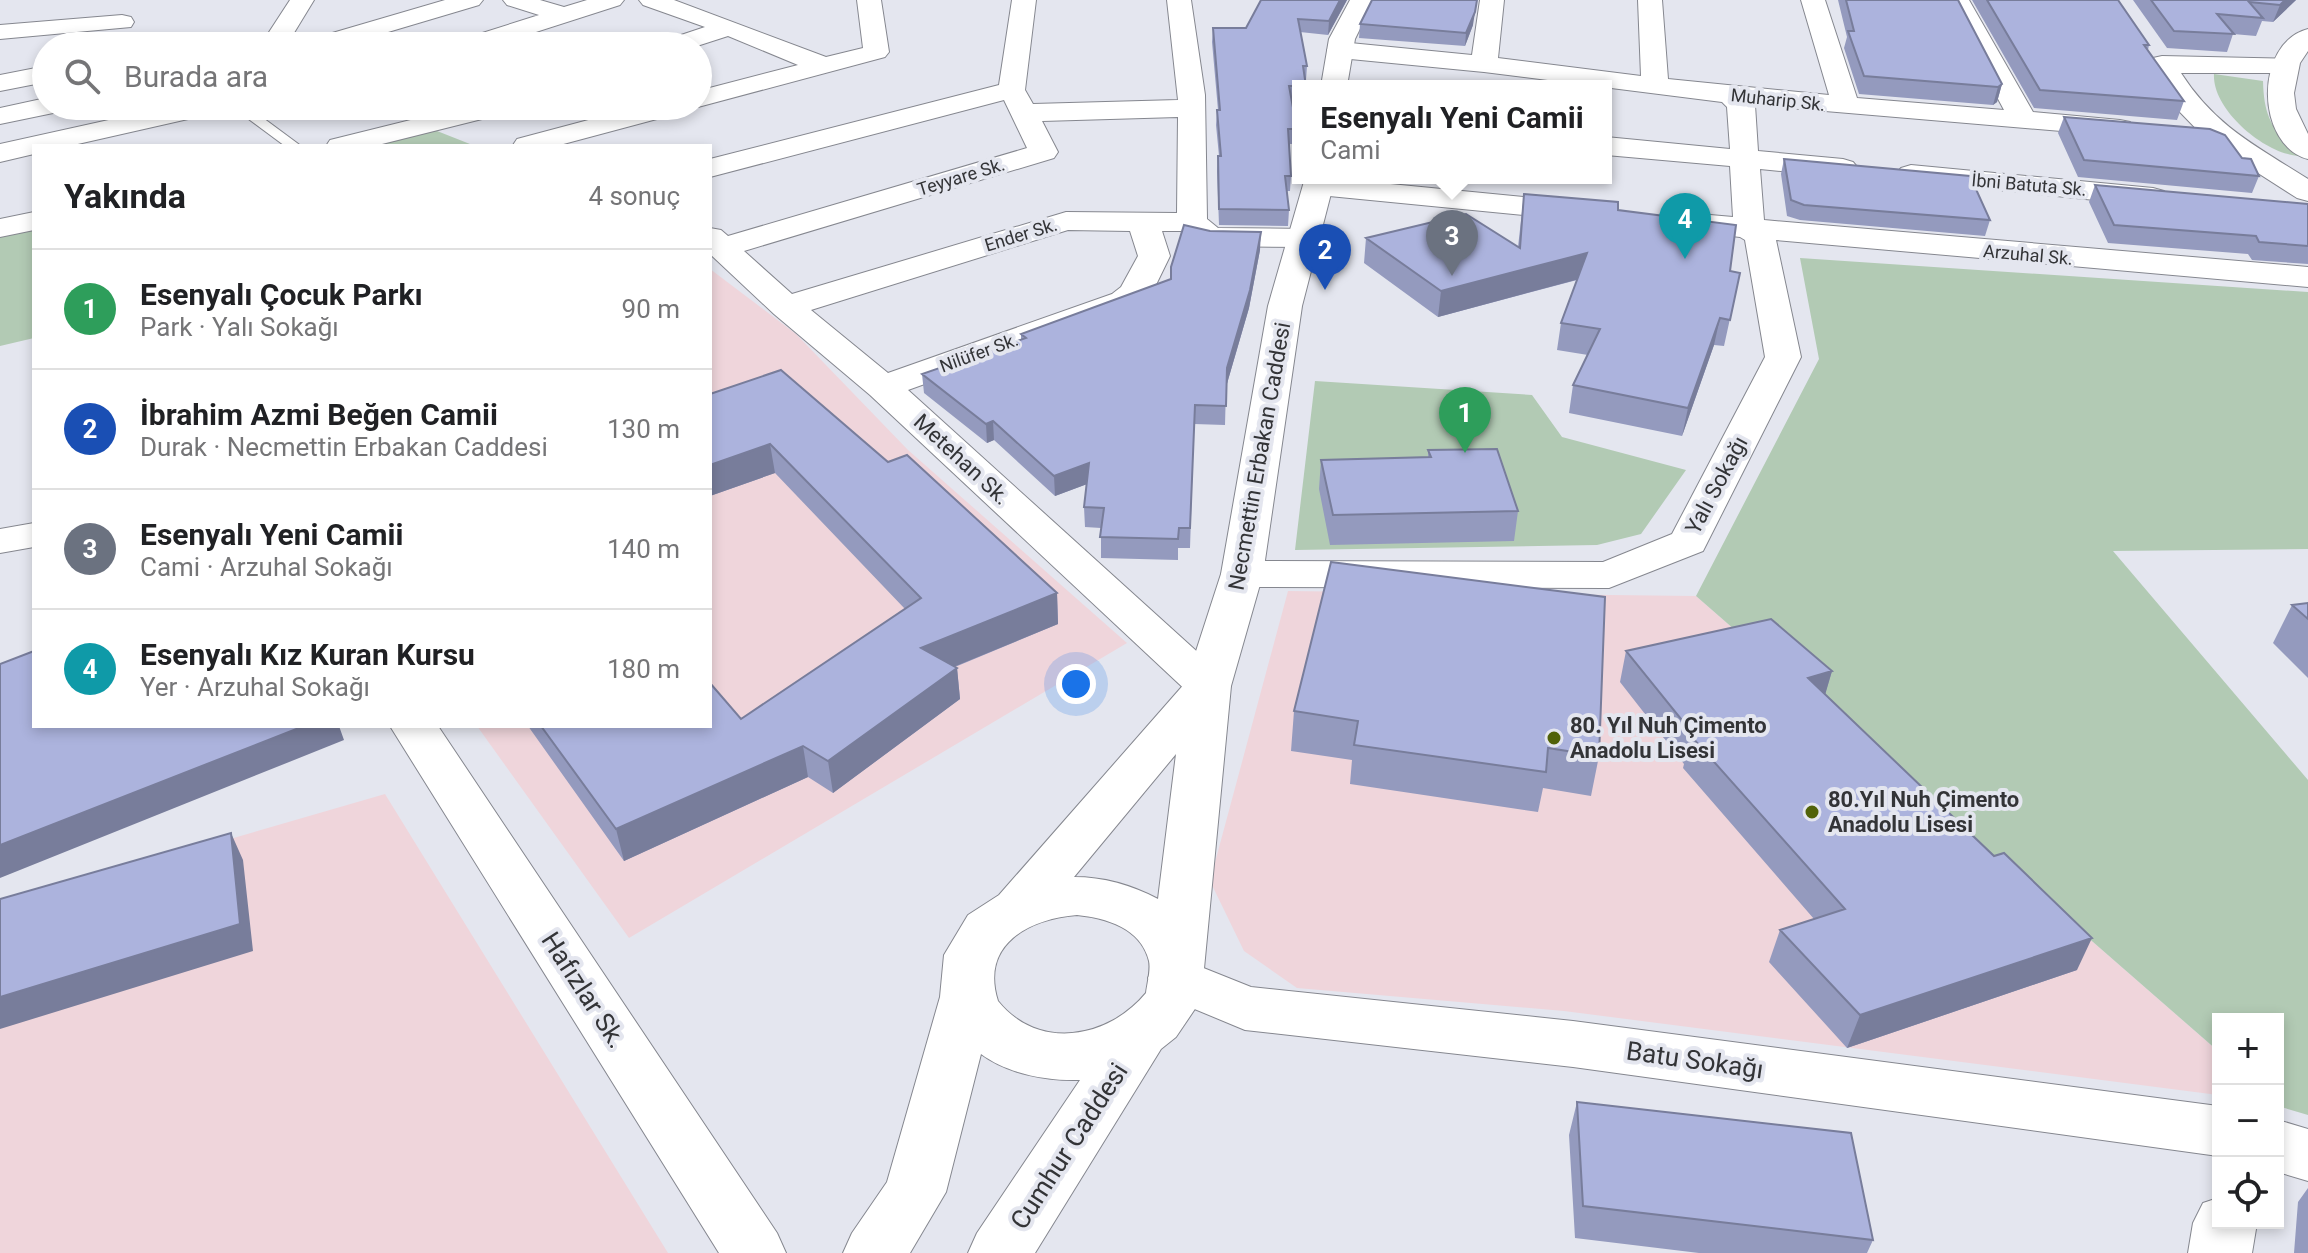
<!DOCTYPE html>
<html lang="tr">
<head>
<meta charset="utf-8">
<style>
	body { margin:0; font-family:Roboto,sans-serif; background:#f6f6f6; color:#202124 }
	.controls { position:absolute; right:24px; bottom:24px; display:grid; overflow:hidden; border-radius:0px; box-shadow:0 4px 12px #0003 }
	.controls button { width:72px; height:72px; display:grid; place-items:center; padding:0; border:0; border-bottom:2px solid #e0e0e0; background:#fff; color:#202124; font:40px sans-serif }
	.you { position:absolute; left:1076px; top:684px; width:28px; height:28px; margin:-20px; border:6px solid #fff; border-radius:50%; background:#1a73e8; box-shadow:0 0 0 12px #1a73e833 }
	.badge { display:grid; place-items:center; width:52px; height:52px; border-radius:50%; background:#111827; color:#fff; font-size:26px; font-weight:700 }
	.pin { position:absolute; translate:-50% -66px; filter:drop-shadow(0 2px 4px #0008) }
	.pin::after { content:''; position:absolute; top:42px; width:28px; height:24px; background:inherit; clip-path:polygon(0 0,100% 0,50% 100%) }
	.popup { position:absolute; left:1292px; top:80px; width:320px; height:104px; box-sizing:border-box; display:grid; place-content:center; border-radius:0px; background:#fff; filter:drop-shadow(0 2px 6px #0005); font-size:26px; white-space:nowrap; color:#757577 }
	.popup b { font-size:30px; color:#202124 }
	.popup::after { content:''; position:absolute; left:50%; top:100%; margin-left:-16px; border:16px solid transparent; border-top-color:#fff }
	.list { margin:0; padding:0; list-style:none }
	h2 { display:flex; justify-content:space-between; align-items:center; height:104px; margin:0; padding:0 32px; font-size:34px }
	h2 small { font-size:26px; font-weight:400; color:#757577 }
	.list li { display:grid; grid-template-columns:52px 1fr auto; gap:24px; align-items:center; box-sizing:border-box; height:120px; padding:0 32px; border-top:2px solid #e0e0e0 }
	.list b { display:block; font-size:30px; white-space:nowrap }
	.list p { margin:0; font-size:26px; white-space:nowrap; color:#757577 }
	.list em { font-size:26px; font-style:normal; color:#757577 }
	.icon { flex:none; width:44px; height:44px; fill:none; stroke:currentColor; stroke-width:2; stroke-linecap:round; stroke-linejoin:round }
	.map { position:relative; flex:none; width:2308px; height:1253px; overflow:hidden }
	.search { position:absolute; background:#fff; box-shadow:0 4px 12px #0003; left:32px; top:32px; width:680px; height:88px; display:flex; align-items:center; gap:20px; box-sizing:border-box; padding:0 28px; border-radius:44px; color:#757577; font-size:30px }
	.panel { position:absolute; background:#fff; box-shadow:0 4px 12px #0003; left:32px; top:144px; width:680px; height:584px; border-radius:0px }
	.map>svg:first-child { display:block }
</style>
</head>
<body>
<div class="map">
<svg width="2308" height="1253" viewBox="0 0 2308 1253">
	<rect width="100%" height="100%" fill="#e4e6ef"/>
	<path fill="#efd5db" d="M710 269 796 334 908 450 1127 643 629 938 477 726H710Z
		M1288 591 1696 596 2218 1051V1095L1564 1011 1297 988 1244 951 1210 881Z
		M385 794 668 1253H0V906Z"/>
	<path fill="#b2cab4" d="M2214 74 2263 81C2264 119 2273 130 2300 156 2266 155 2212 110 2214 74Z
		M432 129 475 146H364Z
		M34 227V338L0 346V236Z
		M1800 258 2308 292V549L2113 551 2308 780V1115L2278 1106V1019H2218V1051L1696 596 1819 359Z
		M1315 381 1532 395 1562 437 1686 470 1641 534 1597 545 1295 550Z"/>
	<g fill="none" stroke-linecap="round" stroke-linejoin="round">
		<g stroke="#85878f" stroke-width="2">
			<path id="service" d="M231 106H247L301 146H285Z"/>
		</g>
		<g stroke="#85878f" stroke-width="2">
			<path id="minor" d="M290 0H314L286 46H260Z
				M445 0H483L479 5 341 46H301L305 41Z
				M503 0H540L564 7 587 0H624L620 5 492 46H453L457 41 539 15 507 5Z
				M639 0H674L826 57 863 48 857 0H881L889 52 885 57 698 107 693 106H698V91L798 65 728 36 697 46H659L663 41 705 27 643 5Z
				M1012 0H1036L1025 90 1033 104 1178 100 1167 0H1191L1205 95 1207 219 1218 228 1306 229 1317 231 1322 238 1317 245 1306 247 1210 246 1199 244 1184 231H1162L1170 256 1152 293 1136 308 908 390 1224 676 1231 686 1224 696 1208 701 1192 696 870 395 774 314 710 254V228L721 230 728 236 1027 148 1004 100 710 177V159L999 85ZM1178 117 1177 213 1066 212 792 294 744 251 1054 158 1058 152 1042 121ZM1068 230 1130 231 1138 256 1121 287 1112 294 888 373 811 310Z
				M1480 0H1504L1498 58 1641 76 1638 0H1662L1668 79 1829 95 1801 0H1825L1857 98 2004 110 1945 0H1969L2033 112 2120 120 2130 122 2134 128 2130 134 2120 136 1755 105 1758 151 1843 159 1853 162 1858 168 1853 174 1843 177 1760 169 1764 220 2308 267V287L1776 240 1801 357 1703 551 1609 588 1242 587 1227 583 1221 574 1227 565 1242 561 1603 562 1672 534 1765 357 1745 240 1740 237 1665 228 1660 221 1665 214 1676 212 1733 217 1730 166 1606 155V137L1730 149 1727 107 1722 102 1484 72 1340 58 1331 55 1327 50 1331 45 1340 42 1472 55Z
				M122 15 131 17 134 22 131 27 0 39V25Z
				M2162 56 2295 59 2299 65 2295 71 2286 73H2181C2215 126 2256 146 2308 179V201L2297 198 2208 141 2176 108 2149 64 2153 58Z
				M46 66V82L0 91V75Z
				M46 98V106H62L58 112 0 124V108Z
				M172 106H223L219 112 69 146H34V154L0 162V144Z
				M467 106H501L486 118 374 146H326L330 140Z
				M641 106H687L683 112 556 146 513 145 517 139Z
				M1911 165 2153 188 2164 191 2168 197 2164 203 2153 206 1901 180 1896 174 1901 168Z
				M1329 178 1584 203 1595 205 1599 212 1595 219 1584 221 1319 195 1308 192 1304 186 1308 180Z
				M34 212V230L0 237V219Z
				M34 523V547L0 553V529Z
				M390 726H438L777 1233 786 1253H719Z
				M1176 957 1251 987 1573 1021 2218 1106V1156L1573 1067 1245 1030 1156 993 1148 978 1156 963Z
				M2278 1120 2308 1129V1181L2278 1172Z
				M2218 1198V1223H2257L2252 1253H2188L2193 1223 2203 1203Z"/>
		</g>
		<g stroke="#85878f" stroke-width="2">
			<path id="tertiary" d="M2308 29V51L2300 63 2294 93 2296 109 2308 134V159C2255 145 2254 43 2308 29Z"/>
		</g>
		<g stroke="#85878f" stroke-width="2">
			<path id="secondary" d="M1350 0H1374L1355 39 1347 86H1321L1329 39Z
				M1305 178H1335L1302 306 1263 574 1231 686 1201 1000 1176 1037 1161 1049 1035 1253H968L977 1233 1080 1080C1047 1081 1008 1074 981 1054L946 1192 910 1253H843L852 1233 887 1182 940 997 944 955 968 915 999 895 1186 682 1221 574 1268 306ZM1176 754 1158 899C1132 885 1103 877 1074 877ZM1077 915C1106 918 1141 928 1149 961 1151 970 1147 984 1146 993 1108 1039 1038 1051 998 1001 980 944 1029 919 1077 915Z"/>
		</g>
		<use href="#service" fill="#fff" fill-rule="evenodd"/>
		<use href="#minor" fill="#fff" fill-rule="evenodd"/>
		<use href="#tertiary" fill="#fff" fill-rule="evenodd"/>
		<use href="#secondary" fill="#fff" fill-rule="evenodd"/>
	</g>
	<path fill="#949abe" d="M1261 0H1347L1328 35 1300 32 1307 66 1306 80 1298 86V100H1292L1297 129V144H1289L1291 176 1290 191H1287L1289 210 1288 226 1219 225 1217 171 1218 156H1219L1216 125 1217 110H1218L1212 42 1213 28H1246Z
		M1838 0H1958L2002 84 1997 102 1993 105 1859 94 1844 48 1847 37Z
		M1972 0H2118L2149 45 2148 50 2184 101 2177 120 2034 108Z
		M2133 0H2296L2273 22 2262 21 2256 36 2233 34 2227 52 2167 48Z
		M1360 24 1473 25 1465 46 1359 38Z
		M2064 117 2242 158 2259 176 2252 193 2078 177 2058 133Z
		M1784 159 1990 220 1985 236 1800 220 1787 216 1781 174Z
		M2095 185 2308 204V264L2252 260 2248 254 2108 243 2089 202Z
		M1524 194 1618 210 1730 271 1740 273 1724 346 1714 345 1682 436 1569 413 1573 385 1588 355 1557 350 1561 323 1577 280 1438 317 1364 263 1366 238 1518 247Z
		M1260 250 1249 308 1226 387 1225 425 1194 424 1190 548H1178V560L1101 558V528L1085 527 1084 507 1087 484 1055 496 994 440 987 443 924 393 922 374 1021 339V334Z
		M710 394 888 462 1057 593 1058 624 955 667 957 668 960 699 833 793 808 777 624 861 528 726H710L741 719 905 609 775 473 710 496Z
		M1428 450 1518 511 1514 541 1330 545 1319 489 1321 460 1428 458Z
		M2308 603V678L2273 643 2292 605Z
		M1626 651 1832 671 1825 694 2077 970 1847 1048 1769 962 1780 930 1814 919 1683 768 1684 764 1620 682Z
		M1294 711 1599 756 1591 796 1543 788 1538 812 1350 784 1352 760 1291 751Z
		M1577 1102 1873 1240 1867 1253H1699L1575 1238 1569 1135Z
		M2308 1188V1253H2294L2298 1202Z"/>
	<path fill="#787d9b" d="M1340 0H1347L1328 35 1329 21Z
		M1477 0 1473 25 1465 46 1466 33Z
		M2285 0H2296L2273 22 2280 5Z
		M2002 84 1997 102 1993 105 1998 87Z
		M1261 232 1260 250 1249 308 1226 387 1227 368Z
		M1587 253 1583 278 1438 317 1441 291Z
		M1720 318 1714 345 1682 436 1688 408Z
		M993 421 994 440 987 443 986 424Z
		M770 444 775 473 710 496V465Z
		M1089 463 1090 483 1055 496 1054 476Z
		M1057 593 1058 624 924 679 921 648Z
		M957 668 960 699 833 793 828 761Z
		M1832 671 1823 702 1808 678Z
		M304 726H339L344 740 0 878V845Z
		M803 746 808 777 624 861 616 829Z
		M231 833 243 860 253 951 0 1029V997Z
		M2092 938 2077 970 1847 1048 1860 1015Z"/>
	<path fill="#acb3dd" stroke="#787d9b" stroke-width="2" d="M1261 0H1340L1329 21 1298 19 1307 66H1303L1306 86H1289L1297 129H1288L1291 176H1285L1289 210 1219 209 1218 156H1221L1217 110H1220L1213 28H1246Z
		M1372 0H1477L1475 12 1466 33 1360 24Z
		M1846 0H1958L2002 84 1998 87 1864 76 1848 31H1854Z
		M1987 0H2118L2149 45H2144L2184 101 2040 90Z
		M2151 0H2285L2280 5 2249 2 2263 18 2217 14 2234 34 2174 31Z
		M2064 117 2210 129 2225 135 2242 158 2251 159 2259 176 2084 160Z
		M1784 159 1970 176 1990 220 1804 205 1791 200Z
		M2095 185 2308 204V246L2259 242 2256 236 2114 225Z
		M1524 194 1618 202V210L1736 225 1730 271 1740 273 1730 320 1720 318 1688 408 1573 385 1600 329 1561 323 1587 253 1441 291 1366 238 1466 214 1520 248Z
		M1184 225 1210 231 1261 232 1250 290 1227 368 1226 406 1195 405 1190 528H1179L1178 539 1100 537 1104 508 1084 507 1089 463 1054 476 993 421 986 424 922 374 1026 338 1021 334 1171 279V267Z
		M781 370 888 462 907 455 1057 593 921 648 957 668 828 761 803 746 616 829 541 726H710V683L741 719 921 598 770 444 710 465V394Z
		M1497 449 1518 511 1333 515 1321 460 1431 457 1428 450Z
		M1331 562 1605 597 1599 756 1548 748 1546 772 1354 745 1358 721 1294 711Z
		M2308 603V619L2292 605Z
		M1771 619 1832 671 1808 678 1994 856 2004 853 2092 938 1860 1015 1780 930 1845 909 1691 736 1694 735 1626 651Z
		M34 651V726H304L0 845V664Z
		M231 833 240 924 0 997V899Z
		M1577 1102 1851 1133 1873 1240 1583 1206Z"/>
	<g fill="#516209" stroke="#e4e6ef" stroke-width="3">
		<circle cx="1554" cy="738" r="8"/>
		<circle cx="1812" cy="812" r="8"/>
	</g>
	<g text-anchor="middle" stroke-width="8" stroke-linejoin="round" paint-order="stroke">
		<g font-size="18" fill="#333437" stroke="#e4e6ef">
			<text transform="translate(1778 100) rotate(6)" y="6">Muharip Sk.</text>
			<text transform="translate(961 177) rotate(-17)" y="6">Teyyare Sk.</text>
			<text transform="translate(2029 185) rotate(5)" y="6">İbni Batuta Sk.</text>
			<text transform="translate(1021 235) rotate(-17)" y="6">Ender Sk.</text>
			<text transform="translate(2028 255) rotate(5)" y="6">Arzuhal Sk.</text>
			<text transform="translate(979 353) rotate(-20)" y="6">Nilüfer Sk.</text>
		</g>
		<g font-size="22" fill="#333437" stroke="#e4e6ef">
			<text transform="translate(1259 456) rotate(-80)" y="8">Necmettin Erbakan Caddesi</text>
			<text transform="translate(962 459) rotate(43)" y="8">Metehan Sk.</text>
			<text transform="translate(1716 485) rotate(-62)" y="8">Yalı Sokağı</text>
		</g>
		<g font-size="22" font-weight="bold" fill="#333437" stroke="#e4e6ef" text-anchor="start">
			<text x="1570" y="733">80. Yıl Nuh Çimento<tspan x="1570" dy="25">Anadolu Lisesi</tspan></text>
			<text x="1828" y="807">80.Yıl Nuh Çimento<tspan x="1828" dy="25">Anadolu Lisesi</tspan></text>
		</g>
		<g font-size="26" fill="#333437" stroke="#e4e6ef">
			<text transform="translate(584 990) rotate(57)" y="9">Hafızlar Sk.</text>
			<text transform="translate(1695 1060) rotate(8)" y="9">Batu Sokağı</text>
			<text transform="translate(1069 1146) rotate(-57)" y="9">Cumhur Caddesi</text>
		</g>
	</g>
</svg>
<div class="controls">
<button>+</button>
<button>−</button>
<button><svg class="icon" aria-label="locate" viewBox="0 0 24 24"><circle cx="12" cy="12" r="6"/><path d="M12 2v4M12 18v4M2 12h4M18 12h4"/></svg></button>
</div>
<div class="you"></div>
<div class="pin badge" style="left:1465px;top:453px;background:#2e9e5b">1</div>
<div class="pin badge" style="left:1325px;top:290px;background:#1a4fb4">2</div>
<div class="pin badge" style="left:1452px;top:276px;background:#6b7280">3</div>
<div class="popup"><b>Esenyalı Yeni Camii</b>Cami</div>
<div class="pin badge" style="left:1685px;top:259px;background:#0f9aa8">4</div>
<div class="search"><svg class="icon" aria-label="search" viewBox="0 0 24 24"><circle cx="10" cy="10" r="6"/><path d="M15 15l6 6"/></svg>Burada ara</div>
<section class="panel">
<h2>Yakında<small>4 sonuç</small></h2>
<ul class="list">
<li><span class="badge" style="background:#2e9e5b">1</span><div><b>Esenyalı Çocuk Parkı</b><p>Park · Yalı Sokağı</p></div><em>90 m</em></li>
<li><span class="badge" style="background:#1a4fb4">2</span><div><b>İbrahim Azmi Beğen Camii</b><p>Durak · Necmettin Erbakan Caddesi</p></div><em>130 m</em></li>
<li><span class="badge" style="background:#6b7280">3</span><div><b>Esenyalı Yeni Camii</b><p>Cami · Arzuhal Sokağı</p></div><em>140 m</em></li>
<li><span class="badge" style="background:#0f9aa8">4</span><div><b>Esenyalı Kız Kuran Kursu</b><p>Yer · Arzuhal Sokağı</p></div><em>180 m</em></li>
</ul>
</section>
</div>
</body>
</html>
